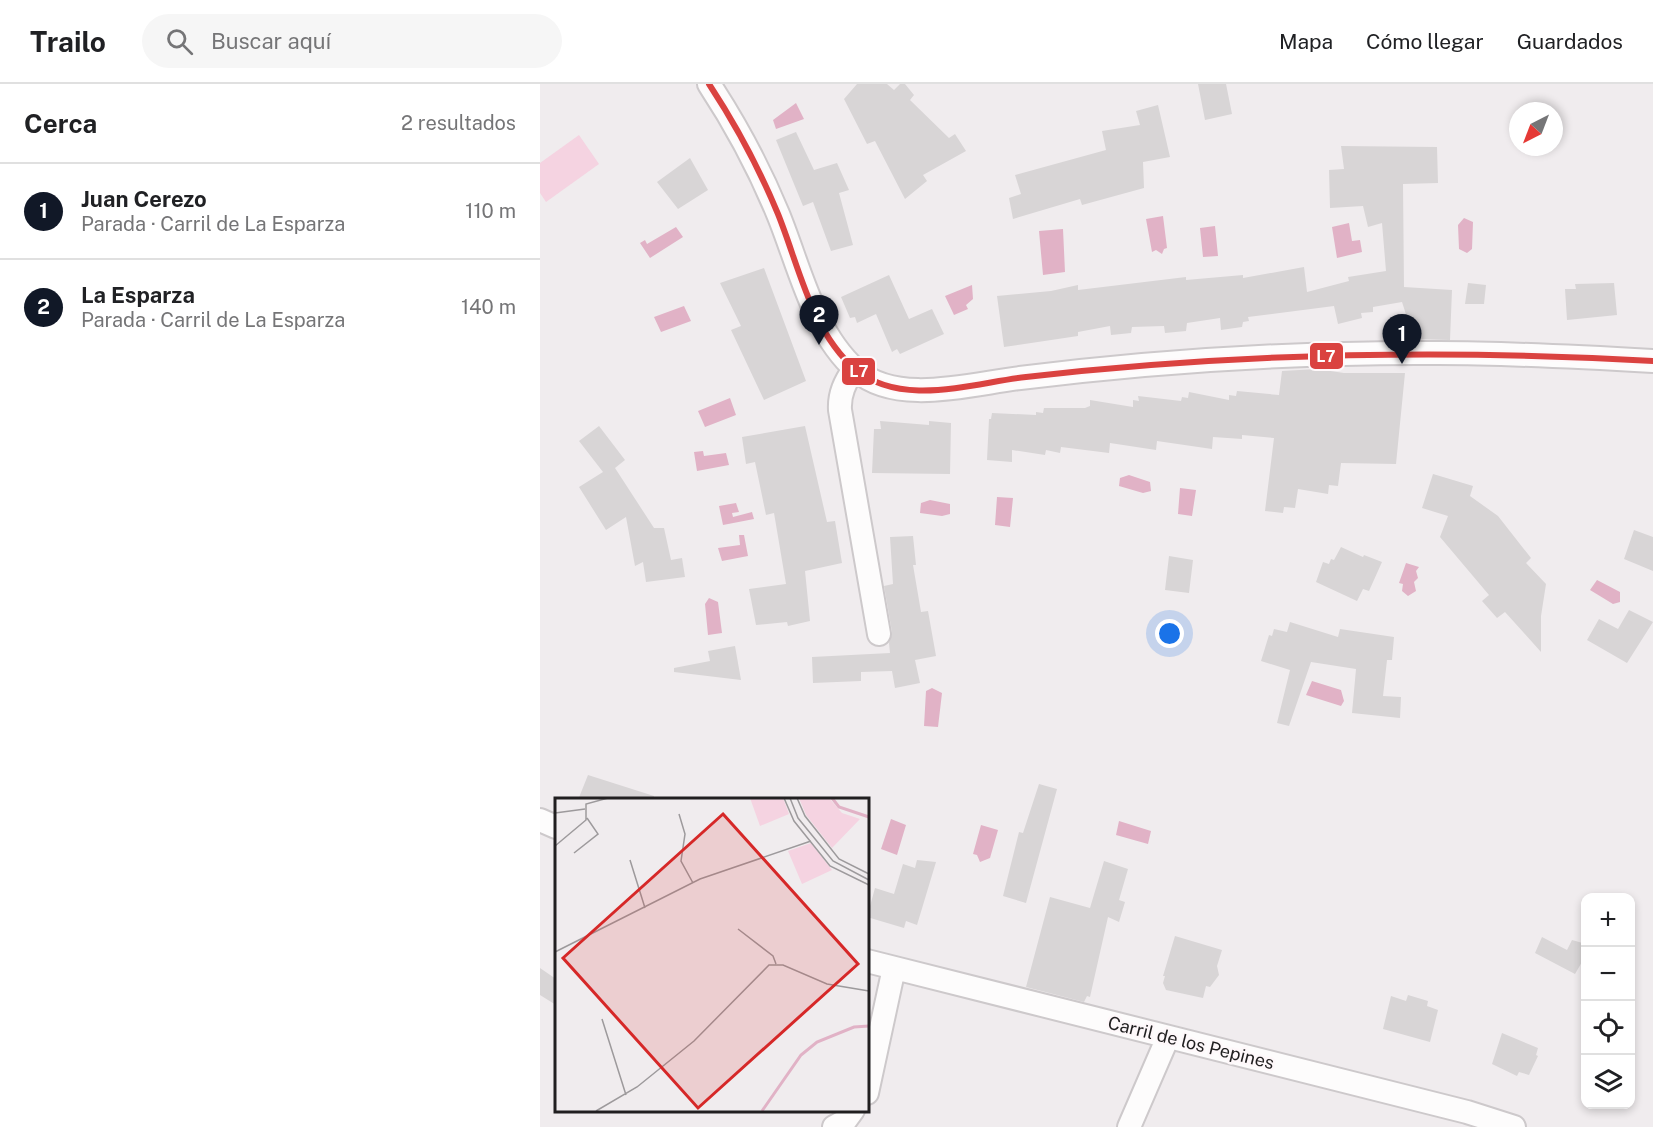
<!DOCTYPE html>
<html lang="es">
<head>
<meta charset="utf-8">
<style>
	body { margin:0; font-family:"Public Sans",sans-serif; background:#f6f6f6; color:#202124 }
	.controls { position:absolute; right:18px; bottom:18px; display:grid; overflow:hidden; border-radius:12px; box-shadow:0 3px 9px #0003 }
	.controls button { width:54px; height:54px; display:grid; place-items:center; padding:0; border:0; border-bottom:2px solid #e0e0e0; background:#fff; color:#202124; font:30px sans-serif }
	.compass { position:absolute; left:969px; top:18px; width:54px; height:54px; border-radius:50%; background:#fff; box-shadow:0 3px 9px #0003; rotate:222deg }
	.you { position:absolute; left:630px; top:550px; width:21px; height:21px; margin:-15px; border:4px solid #fff; border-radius:50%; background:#1a73e8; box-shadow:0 0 0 9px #1a73e833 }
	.badge { display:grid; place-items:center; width:39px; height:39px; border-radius:50%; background:#111827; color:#fff; font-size:20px; font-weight:700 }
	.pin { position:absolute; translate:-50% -50px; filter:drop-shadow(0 2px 3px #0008) }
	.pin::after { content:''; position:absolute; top:32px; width:21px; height:18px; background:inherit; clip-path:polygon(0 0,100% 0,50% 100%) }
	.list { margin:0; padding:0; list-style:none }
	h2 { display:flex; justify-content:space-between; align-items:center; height:78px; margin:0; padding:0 24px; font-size:26px }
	h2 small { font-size:20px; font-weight:400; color:#757577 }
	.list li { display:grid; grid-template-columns:39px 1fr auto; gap:18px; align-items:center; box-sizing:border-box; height:96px; padding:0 24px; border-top:2px solid #e0e0e0 }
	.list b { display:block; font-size:22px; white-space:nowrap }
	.list p { margin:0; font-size:20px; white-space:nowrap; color:#757577 }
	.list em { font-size:20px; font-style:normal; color:#757577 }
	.icon { flex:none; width:33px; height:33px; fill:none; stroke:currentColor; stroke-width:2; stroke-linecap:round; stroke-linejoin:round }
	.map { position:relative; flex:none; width:1113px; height:1043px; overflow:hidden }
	header { display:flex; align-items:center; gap:36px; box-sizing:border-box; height:84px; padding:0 30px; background:#fff; border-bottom:2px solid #e0e0e0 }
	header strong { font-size:28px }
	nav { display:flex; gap:33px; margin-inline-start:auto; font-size:21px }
	.search { width:420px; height:54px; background:#f6f6f6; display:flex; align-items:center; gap:15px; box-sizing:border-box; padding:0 21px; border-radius:33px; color:#757577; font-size:22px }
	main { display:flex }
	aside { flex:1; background:#fff }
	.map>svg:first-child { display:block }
</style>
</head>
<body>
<header>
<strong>Trailo</strong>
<div class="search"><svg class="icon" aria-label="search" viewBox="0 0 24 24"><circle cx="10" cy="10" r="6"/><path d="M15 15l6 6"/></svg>Buscar aquí</div>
<nav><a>Mapa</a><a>Cómo llegar</a><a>Guardados</a></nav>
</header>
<main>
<aside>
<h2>Cerca<small>2 resultados</small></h2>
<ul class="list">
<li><span class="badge">1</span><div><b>Juan Cerezo</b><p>Parada · Carril de La Esparza</p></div><em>110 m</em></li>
<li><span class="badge">2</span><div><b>La Esparza</b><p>Parada · Carril de La Esparza</p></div><em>140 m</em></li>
</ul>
</aside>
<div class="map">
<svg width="1113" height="1043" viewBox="0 0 1113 1043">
	<rect width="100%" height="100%" fill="#f0ecee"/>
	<path fill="#f5d3e1" d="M39 51 59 80 6 118 0 109V79Z"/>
	<path fill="#e1b2c6" d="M256 19 264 35 236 45 233 36Z
		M623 132 627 164 624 165 622 170 616 166 612 168 606 135Z
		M924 134 933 138 932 165 927 169 919 165 918 141Z
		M809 139 812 157 820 156 822 168 797 174 792 143Z
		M675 142 678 172 663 173 660 144Z
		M136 143 143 153 110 174 100 159 105 156 107 160Z
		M523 145 525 188 503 191 499 147Z
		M432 201 433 215 426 221 428 225 414 231 405 212Z
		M144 222 151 237 121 248 114 233Z
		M190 314 196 331 165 343 158 327Z
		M163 367 164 372 186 369 189 381 157 387 154 368Z
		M589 391 610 398 611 407 603 409 579 402 580 394Z
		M640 404 656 406 652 432 638 430Z
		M457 413 473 414 470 443 455 441Z
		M390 416 410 420V430L402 432 380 429 381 419Z
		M196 419 199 428 192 429 193 433 212 428 214 435 183 441 179 422Z
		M199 451H204L208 472 182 477 178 464 200 461Z
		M866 479 879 483 876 487 878 494 874 498 876 507 868 512 862 507 863 500 859 499Z
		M1057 496 1080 508V518L1073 520 1050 506Z
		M169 514 178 518 182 549 168 551 165 520Z
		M772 597 801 606 804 617 801 622 766 611Z
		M392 604 402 609 398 643 384 642 386 607Z
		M351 735 366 741 357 771 341 765Z
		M579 737 611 747 608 760 576 751Z
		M441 741 458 746 450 774 440 778 437 771 433 770Z"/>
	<path fill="#d8d5d6" d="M317 0H347L354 6 360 0H365L374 11 370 16 409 54 415 50 426 67 383 91 387 97 365 115 335 57 327 60 304 15Z
		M658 0H686L692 30 665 36Z
		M618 21 630 73 603 78 604 104 542 121 540 115 473 135 469 114 481 110 475 91 566 66 562 47 600 41 596 27Z
		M256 48 274 86 297 79 309 106 299 109 313 161 291 167 273 118 263 122 236 56Z
		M801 62 897 63 898 99 863 100 864 203 912 206 910 256 874 255 862 218 833 223V228L821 229 822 234 798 240 794 222 708 233 709 237 703 238 702 243 681 246 680 234 647 239 646 247 625 249 624 242 592 243 591 249 571 251 570 242 538 248V252L464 263 457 212 511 207 538 201V206L646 193V196L703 191V194L764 183 767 208 809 197 808 193 846 187 842 139 828 143 823 122 790 124 789 86 804 85Z
		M150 74 168 106 138 125 117 98Z
		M224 184 266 297 224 316 191 246 201 242 180 199Z
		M349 191 369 235 392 225 404 250 360 270 357 265 352 268 336 230 317 239 315 233 310 234 301 213Z
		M928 199 946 201 944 220H925Z
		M1074 199 1077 231 1027 236 1025 205H1036L1035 200Z
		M777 285 804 289H865L856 380 801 379 798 402 789 401 788 410 758 405 755 424 744 423 743 429 725 427 734 354 702 351V355L673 353 672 365 617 357 616 366 570 359 569 369 521 363 520 369 506 366 505 371 472 366V378L447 376 449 335H451L452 329 496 331V328L503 329 504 324H545L550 322V316L593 323V316L599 317 598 312 641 317 642 313 648 314 649 308 689 316V311L696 312 697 307 739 311 742 287Z
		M340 337 389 341V337L411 339 410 390 332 389 334 345H341Z
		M59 342 85 376 75 384 114 444H124L131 476 142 474 145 493 106 498 103 478 95 482 86 433 66 446 39 403 63 388 39 357Z
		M265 342 287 438 295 437 302 479 265 487 270 537 248 542 247 538 216 541 209 505 246 500 234 429 226 431 215 378 206 380 202 353Z
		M893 390 933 402 930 412 958 432 991 474 986 479 1006 500 1001 532V568L965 528 957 534 942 517 949 511 900 453 908 432 882 424Z
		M1094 446 1113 453V487L1084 475Z
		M373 452 376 481H373L381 528 388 527 396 572 375 576 380 599 355 604 352 587 321 588V597L273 599 272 573 350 569 349 559 352 548 344 502 353 500 350 453Z
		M801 463 823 473 824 471 842 478 829 507 823 505 817 517 776 498 783 478 789 480 791 475 794 476Z
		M629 472 653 476 649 509 625 506Z
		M1089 526 1113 538 1087 579 1047 556 1059 535 1078 545Z
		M750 538 798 553 800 545 854 553 852 576H847L843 612 861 613 860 634 812 629 816 585 771 578 749 642 737 639 750 586 721 577 729 551 732 552 734 545 747 548Z
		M195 562 201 596 134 588V584L170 577 168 567Z
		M48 691 114 712V716H38Z
		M499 700 517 705 486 819 463 812 479 748 483 749Z
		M377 776 396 778 377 841 366 837 364 844 327 833 335 804 354 810 363 780 375 784Z
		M564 777 588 785 579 816 585 818 579 838 568 833 550 913 547 912 544 918 486 903 510 813 550 824Z
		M635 852 682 866 677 882 679 891 670 903 666 902 663 914 626 906 623 899 625 892H623Z
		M1002 853 1027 866 1032 856 1046 860V871L1035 890 995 869Z
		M0 884 16 895V921L0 911Z
		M868 911 888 917 887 922 898 926 890 958 843 945 851 912 866 917Z
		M962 949 998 964 996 971 998 972 989 991 979 988 977 992 952 980Z"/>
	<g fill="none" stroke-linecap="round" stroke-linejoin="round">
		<g stroke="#cdc9cb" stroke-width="26">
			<path id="street" d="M169 0C196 41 219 84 238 130 259 181 273 248 316 286 357 322 430 300 480 294 618 277 758 268 898 269 969 269 1042 273 1113 277
				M314 285C305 298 299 310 300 326L339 550
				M0 736 16 743
				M327 877 927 1028 974 1043
				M327 1009 354 884
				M294 1043 305 1037 313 1026
				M589 1043 628 953"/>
		</g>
		<use href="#street" stroke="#fdfcfc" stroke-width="22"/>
		<g stroke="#fef8fa" stroke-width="10">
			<path id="bus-1" d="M169 0C196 41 219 84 238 130 259 182 271 247 315 285 361 324 433 299 486 293 695 269 903 265 1113 277"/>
		</g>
		<use href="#bus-1" stroke="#da4240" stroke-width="6"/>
	</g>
	<g text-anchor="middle" stroke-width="5" stroke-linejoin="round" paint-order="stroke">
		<g font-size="18" fill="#211f20" stroke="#fef8fa">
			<text transform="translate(651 959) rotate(14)" y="6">Carril de los Pepines</text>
		</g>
	</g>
	<g transform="translate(15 714)">
		<rect width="314" height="314" fill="#f0ecee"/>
		<path d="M195 0H228L234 16 205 28ZM244 0H274L287 15 305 21 277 50 251 17ZM256 45 277 72 247 86 233 53Z" fill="#f5d3e1"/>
		<path fill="none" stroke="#e1b2c6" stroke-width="3" d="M277 0 284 9 314 19M207 313 246 257 262 244 299 229 314 228"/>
		<path fill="none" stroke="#9d9a9c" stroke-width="1.5" d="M229 0 239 23 275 68 314 87M235 0 243 20 278 63 314 82M242 0 250 18 284 61 314 76M0 15 30 11M124 16 130 36 126 63 138 85M0 48 31 22V6L53 0M19 55 43 36 32 20M75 62 90 110M183 131 218 158 221 166M0 154 145 81 256 43M47 221 71 297M41 313 82 289 139 243 214 167H228L272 186 314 193"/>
		<path fill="#d62828" fill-opacity="0.15" stroke="#d62828" stroke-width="3" d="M168 16 303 166 143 310 8 160Z"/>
		<rect width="314" height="314" fill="none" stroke="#211f20" stroke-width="3"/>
	</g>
	<g stroke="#fef8fa" stroke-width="2">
		<rect x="769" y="258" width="35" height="28" rx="6" fill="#da4240"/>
		<rect x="301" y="273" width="35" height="29" rx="6" fill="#da4240"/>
	</g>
	<g font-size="16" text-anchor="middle" font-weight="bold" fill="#fff">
		<text x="786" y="278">L7</text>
		<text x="319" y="293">L7</text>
	</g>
</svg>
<div class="controls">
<button>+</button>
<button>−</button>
<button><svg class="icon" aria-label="locate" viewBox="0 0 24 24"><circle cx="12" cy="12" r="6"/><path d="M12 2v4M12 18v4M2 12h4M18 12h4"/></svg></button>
<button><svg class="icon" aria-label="layers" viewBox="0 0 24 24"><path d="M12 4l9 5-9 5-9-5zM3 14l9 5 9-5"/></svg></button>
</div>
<svg class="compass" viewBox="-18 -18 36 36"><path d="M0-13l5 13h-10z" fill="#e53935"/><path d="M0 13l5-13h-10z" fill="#757577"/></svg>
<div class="you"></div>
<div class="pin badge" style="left:862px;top:280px">1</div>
<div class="pin badge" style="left:279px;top:261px">2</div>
</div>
</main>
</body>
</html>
